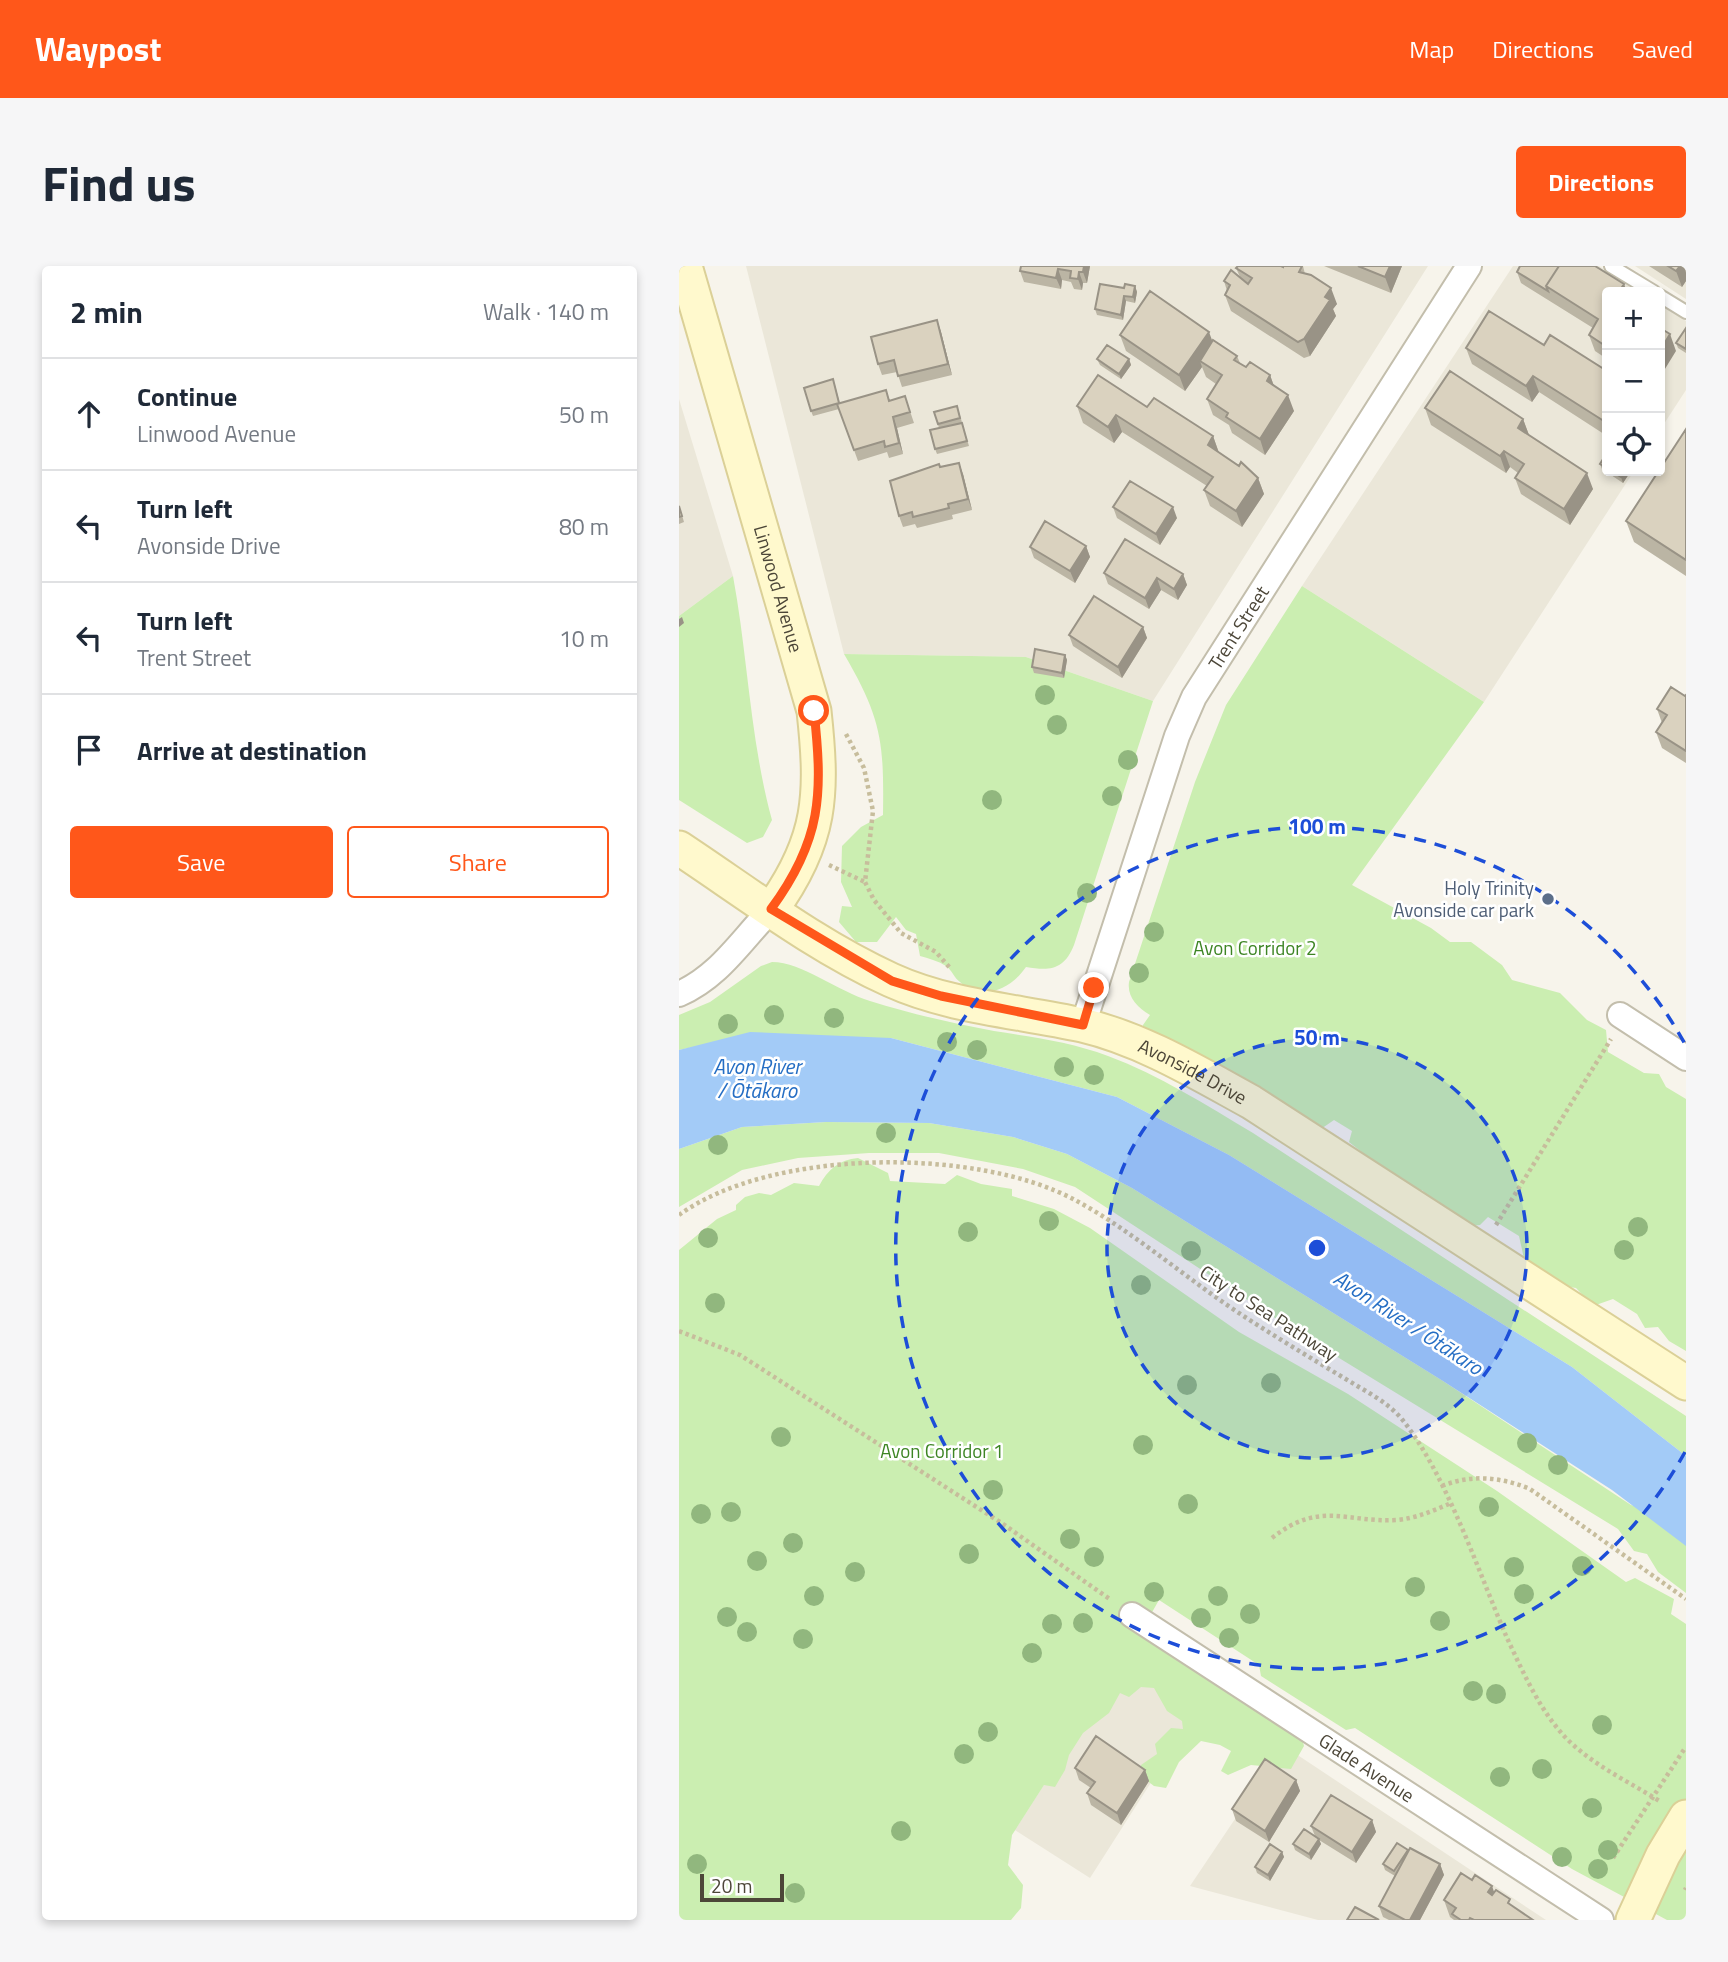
<!DOCTYPE html>
<html lang="en">
<head>
<meta charset="utf-8">
<style>
	body { margin:0; font-family:"Titillium Web",sans-serif; background:#f6f6f7; color:#1f2937 }
	.controls { position:absolute; right:21px; top:21px; display:grid; overflow:hidden; border-radius:7px; box-shadow:0 4px 10px #0003 }
	.controls button { width:63px; height:63px; display:grid; place-items:center; padding:0; border:0; border-bottom:2px solid #e0e1e3; background:#fff; color:#1f2937; font:35px sans-serif }
	.scale { position:absolute; left:21px; bottom:18px; width:84px; box-sizing:border-box; padding-left:7px; border:4px solid #4c4638; border-top:0; font-size:19px; line-height:24px; white-space:nowrap; color:#4c4638; -webkit-text-stroke:5px #fff; paint-order:stroke }
	.stop { position:absolute; width:21px; height:21px; margin:-16px; border:5px solid #ff571a; border-radius:50%; background:#fff }
	.stop.end { background:#ff571a; border-color:#fff; box-shadow:0 2px 7px #0008 }
	.list { margin:0; padding:0; list-style:none }
	h2 { display:flex; justify-content:space-between; align-items:center; height:91px; margin:0; padding:0 28px; font-size:30px }
	h2 small { font-size:23px; font-weight:400; color:#747a83 }
	.list li { display:grid; grid-template-columns:46px 1fr auto; gap:21px; align-items:center; box-sizing:border-box; height:112px; padding:0 28px; border-top:2px solid #e0e1e3 }
	.list b { display:block; font-size:26px; white-space:nowrap }
	.list p { margin:0; font-size:23px; white-space:nowrap; color:#747a83 }
	.list em { font-size:23px; font-style:normal; color:#747a83 }
	.actions { display:flex; gap:14px; padding:21px 28px }
	.actions a { flex:1; padding:16px 0; border:2px solid #ff571a; border-radius:7px; text-align:center; font-size:24px; color:#ff571a }
	.actions .main { background:#ff571a; color:#fff }
	.icon { flex:none; width:38px; height:38px; fill:none; stroke:currentColor; stroke-width:2; stroke-linecap:round; stroke-linejoin:round }
	.map { position:relative; flex:none; width:1007px; height:1654px; overflow:hidden; border-radius:7px }
	header { display:flex; align-items:center; gap:42px; box-sizing:border-box; height:98px; padding:0 35px; background:#ff571a; color:#fff }
	header strong { font-size:33px }
	nav { display:flex; gap:38px; margin-inline-start:auto; font-size:24px }
	.intro { display:flex; align-items:center; justify-content:space-between; box-sizing:border-box; height:168px; padding:0 42px }
	h1 { margin:0; font-size:49px }
	.button { padding:18px 32px; border-radius:7px; background:#ff571a; color:#fff; font-size:24px; font-weight:700 }
	main { display:flex; gap:42px; padding:0 42px }
	aside { flex:1; background:#fff; border-radius:7px; box-shadow:0 4px 10px #0003 }
	.map>svg:first-child { display:block }
</style>
</head>
<body>
<header>
<strong>Waypost</strong>
<nav><a>Map</a><a>Directions</a><a>Saved</a></nav>
</header>
<div class="intro"><h1>Find us</h1><a class="button">Directions</a></div>
<main>
<aside>
<h2>2 min<small>Walk · 140 m</small></h2>
<ul class="list">
<li><svg class="icon" aria-label="ahead" viewBox="0 0 24 24"><path d="M12 20V5M6 11l6-6 6 6"/></svg><div><b>Continue</b><p>Linwood Avenue</p></div><em>50 m</em></li>
<li><svg class="icon" aria-label="left" viewBox="0 0 24 24"><path d="M17 20v-9H6M10 6l-5 5 5 5"/></svg><div><b>Turn left</b><p>Avonside Drive</p></div><em>80 m</em></li>
<li><svg class="icon" aria-label="left" viewBox="0 0 24 24"><path d="M17 20v-9H6M10 6l-5 5 5 5"/></svg><div><b>Turn left</b><p>Trent Street</p></div><em>10 m</em></li>
<li><svg class="icon" aria-label="arrive" viewBox="0 0 24 24"><path d="M6 21V4h12l-3 4 3 4H6"/></svg><div><b>Arrive at destination</b></div></li>
</ul>
<div class="actions"><a class="main">Save</a><a>Share</a></div>
</aside>
<div class="map">
<svg width="1007" height="1654" viewBox="0 0 1007 1654">
	<rect width="100%" height="100%" fill="#f7f4eb"/>
	<path fill="#ebe7d9" d="M67 0H749L474 435 347 391 165 388Z
		M834 0H920L961 26H928V205H955L805 436 623 320Z
		M956 0H1007V33Z
		M981 39 1007 55V124L981 164Z
		M0 133 54 310 0 350Z
		M451 1384 526 1432 411 1612 336 1564Z
		M605 1480 867 1654H639L511 1620Z"/>
	<path fill="#cbeeb1" d="M54 310C69 391 71 474 93 554L84 571 68 577 0 534V350Z
		M623 320 805 436 673 619 752 662 771 676H792L823 699 833 714 881 727 908 754 927 764 929 786 965 807 980 808 987 821 1007 833V1085L990 1075 979 1061 966 1062 958 1048 934 1033 914 1040 897 1022 878 1019 846 997 840 970 809 951 801 959 781 961 743 924 726 926 712 909 670 876 673 865 655 854 639 865 520 797 511 783 494 786 464 768V759L471 749C458 741 448 731 450 716L516 516 547 439Z
		M165 388 347 391 474 435 395 679C385 704 371 705 347 701 332 723 304 736 281 716 275 712 273 704 267 700 259 695 249 692 241 690L237 668 227 664 217 651 198 676H177L160 656 163 640 173 641 162 616 163 580 182 561 204 549C205 476 203 453 165 388Z
		M93 696C123 696 160 726 191 735 232 748 273 757 315 765 353 771 393 776 429 790 480 809 527 839 574 867L1007 1150V1190L893 1101 550 889 438 831 212 772 29 778 0 784V749L31 736 82 700Z
		M147 856 250 857 334 871 388 888 453 922 764 1115 952 1239 1007 1254V1327L979 1306 968 1288 955 1285 939 1263 616 1065 396 921 344 903 260 887H190L119 892 63 904 0 941V883L63 861Z
		M179 892 209 907 211 915 266 918 278 909 302 918 333 923V930L375 943 411 962 560 1066 669 1128 818 1225 947 1316 956 1312 995 1333 992 1348 1007 1358V1654H988L893 1603 676 1462 667 1464 582 1410 580 1399 480 1334 460 1369 482 1379H524L622 1468 625 1480 612 1503 572 1499 549 1509 542 1505 552 1485 541 1479 522 1475 500 1496 487 1522 475 1520 462 1510V1499L478 1488 476 1478 492 1462 504 1463 503 1455 488 1445 475 1422 462 1421 450 1431 441 1427 430 1447 404 1467 390 1489 386 1504 376 1521 365 1519 333 1569 329 1599 344 1619 342 1642 332 1654H0V984L38 953 57 944V939L66 931 80 927 92 929 115 917 140 920C149 903 160 894 179 892Z"/>
	<path fill="#a3cbf7" d="M71 766 212 772 438 831 550 889 893 1101 1007 1190V1280L933 1224 764 1115 453 922 388 888 334 871 250 857 147 856 63 861 0 883V784Z"/>
	<g fill="none" stroke-linecap="round" stroke-linejoin="round">
		<g stroke="#c3beac" stroke-width="16">
			<path id="lane" d="M932 0 975 26
				M981 30 1007 46"/>
		</g>
		<g stroke="#c3beac" stroke-width="28">
			<g id="street">
				<path d="M0 728C41 710 62 674 92 644"/>
				<path d="M941 749 1007 792"/>
				<path id="s1" d="M404 759 498 470 515 431 790 0"/>
				<path id="s2" d="M453 1349 922 1654"/>
			</g>
		</g>
		<g stroke="#dbd097" stroke-width="37">
			<g id="secondary">
				<path id="s3" d="M6 0 135 445C144 528 143 574 92 644"/>
				<path id="s4" d="M0 582C68 627 137 680 212 714 271 741 340 745 403 759 463 773 519 807 572 836L1007 1117"/>
				<path d="M954 1654 984 1589 1007 1551"/>
			</g>
		</g>
		<path stroke="#c7bd9c" stroke-width="4.5" stroke-dasharray="3.5 3.5" stroke-linecap="butt" d="M167 468 185 502 194 545 186 616 195 634 222 667 257 686 271 702
			M150 599 186 616
			M0 949C92 882 298 881 396 934 454 965 510 1015 566 1051 600 1073 635 1094 670 1115 688 1126 708 1136 722 1152 767 1207 799 1305 828 1372 844 1406 860 1443 886 1471 913 1499 949 1515 982 1536
			M817 959 932 773
			M0 1065 61 1089 324 1258 432 1334
			M763 1220C792 1208 822 1211 851 1223L1007 1333
			M593 1272C641 1234 667 1257 718 1254 738 1252 753 1245 770 1238
			M934 1592 1006 1482
			M1006 1624 1007 1622"/>
		<use href="#lane" stroke="#fff" stroke-width="12"/>
		<use href="#street" stroke="#fff" stroke-width="24"/>
		<use href="#secondary" stroke="#fff9cd" stroke-width="33"/>
	</g>
	<g fill="#91b77e">
		<circle cx="366" cy="429" r="10"/>
		<circle cx="378" cy="459" r="10"/>
		<circle cx="449" cy="494" r="10"/>
		<circle cx="433" cy="530" r="10"/>
		<circle cx="313" cy="534" r="10"/>
		<circle cx="408" cy="627" r="10"/>
		<circle cx="475" cy="666" r="10"/>
		<circle cx="460" cy="707" r="10"/>
		<circle cx="95" cy="749" r="10"/>
		<circle cx="155" cy="752" r="10"/>
		<circle cx="49" cy="758" r="10"/>
		<circle cx="268" cy="776" r="10"/>
		<circle cx="298" cy="784" r="10"/>
		<circle cx="385" cy="801" r="10"/>
		<circle cx="415" cy="809" r="10"/>
		<circle cx="207" cy="867" r="10"/>
		<circle cx="39" cy="879" r="10"/>
		<circle cx="370" cy="955" r="10"/>
		<circle cx="959" cy="961" r="10"/>
		<circle cx="289" cy="966" r="10"/>
		<circle cx="29" cy="972" r="10"/>
		<circle cx="945" cy="984" r="10"/>
		<circle cx="512" cy="985" r="10"/>
		<circle cx="462" cy="1019" r="10"/>
		<circle cx="36" cy="1037" r="10"/>
		<circle cx="592" cy="1117" r="10"/>
		<circle cx="508" cy="1119" r="10"/>
		<circle cx="102" cy="1171" r="10"/>
		<circle cx="848" cy="1177" r="10"/>
		<circle cx="464" cy="1179" r="10"/>
		<circle cx="879" cy="1199" r="10"/>
		<circle cx="314" cy="1224" r="10"/>
		<circle cx="509" cy="1238" r="10"/>
		<circle cx="810" cy="1241" r="10"/>
		<circle cx="52" cy="1246" r="10"/>
		<circle cx="22" cy="1248" r="10"/>
		<circle cx="391" cy="1273" r="10"/>
		<circle cx="114" cy="1277" r="10"/>
		<circle cx="290" cy="1288" r="10"/>
		<circle cx="415" cy="1291" r="10"/>
		<circle cx="78" cy="1295" r="10"/>
		<circle cx="903" cy="1300" r="10"/>
		<circle cx="835" cy="1301" r="10"/>
		<circle cx="176" cy="1306" r="10"/>
		<circle cx="736" cy="1321" r="10"/>
		<circle cx="475" cy="1326" r="10"/>
		<circle cx="845" cy="1328" r="10"/>
		<circle cx="135" cy="1330" r="10"/>
		<circle cx="539" cy="1330" r="10"/>
		<circle cx="571" cy="1348" r="10"/>
		<circle cx="48" cy="1351" r="10"/>
		<circle cx="522" cy="1352" r="10"/>
		<circle cx="761" cy="1355" r="10"/>
		<circle cx="404" cy="1357" r="10"/>
		<circle cx="373" cy="1358" r="10"/>
		<circle cx="68" cy="1366" r="10"/>
		<circle cx="550" cy="1372" r="10"/>
		<circle cx="124" cy="1373" r="10"/>
		<circle cx="353" cy="1387" r="10"/>
		<circle cx="794" cy="1425" r="10"/>
		<circle cx="817" cy="1428" r="10"/>
		<circle cx="923" cy="1459" r="10"/>
		<circle cx="309" cy="1466" r="10"/>
		<circle cx="285" cy="1488" r="10"/>
		<circle cx="863" cy="1503" r="10"/>
		<circle cx="821" cy="1511" r="10"/>
		<circle cx="913" cy="1542" r="10"/>
		<circle cx="222" cy="1565" r="10"/>
		<circle cx="929" cy="1584" r="10"/>
		<circle cx="883" cy="1591" r="10"/>
		<circle cx="18" cy="1598" r="10"/>
		<circle cx="919" cy="1603" r="10"/>
		<circle cx="116" cy="1627" r="10"/>
	</g>
	<path fill="#bbb5a4" d="M342 0H411L408 17H404L403 24 395 23 392 16 383 14 382 23 345 16 341 5Z
		M624 0 626 8 658 38 654 43 657 50 631 90 625 92 552 45 546 29 548 25 545 15 561 11 557 2Z
		M645 0H723L712 27Z
		M970 0H1007V15L1003 21Z
		M838 6 928 26V93L916 85 910 69 914 62 842 17Z
		M456 20 458 26 456 37 447 35 444 54 418 49 416 43 445 22Z
		M258 54 262 66 273 109 223 121 218 106 203 109 199 98Z
		M1007 62V87L999 82 997 77Z
		M441 69 533 76 558 90 561 97 567 101 591 109 595 120 615 145 586 189 553 167 550 159 534 149 528 133 537 118 527 111 523 101 506 125 447 85Z
		M865 79 928 105V170L860 126 853 136 793 98 787 82Z
		M418 93H450L452 99 442 113 421 99Z
		M156 119 161 138 207 124 211 135 226 130 235 157 218 162 224 188 210 192 208 186 179 195 160 143 134 150 132 145Z
		M398 140 468 141 534 170 540 187 579 212 585 228 563 261 531 240 525 224 528 220 443 166 435 177 404 157Z
		M746 142 844 153 850 169 914 223 891 259 842 228 836 212 839 207 831 201 827 207 752 159Z
		M255 146H280L290 180 258 188 256 183 260 162Z
		M1007 163V310L955 276 947 255Z
		M928 187V205H952L944 217 923 203 921 198Z
		M261 201 284 208 293 244 273 249 274 253 238 262 236 258 224 261 220 250Z
		M0 239 5 256 0 258Z
		M434 241 498 252 481 279 438 252Z
		M407 280 411 291 396 317 355 292 351 281Z
		M425 307 504 308 508 319 499 334 482 324 470 343 429 318Z
		M464 361 468 372 443 412 394 380 390 369Z
		M386 389 388 394 385 412 355 407 353 401Z
		M1007 429V497L983 482 977 466 983 457 978 443Z
		M396 1502 466 1504 470 1515 442 1559 412 1539 408 1527 412 1522 400 1514Z
		M617 1514 621 1525 590 1576 557 1555 553 1543Z
		M693 1554 697 1566 677 1597 640 1574 642 1578 632 1594 616 1584 614 1578 636 1570 632 1560Z
		M729 1584 761 1598 765 1609 741 1654H710L704 1651 700 1640 716 1610 706 1604 704 1598Z
		M603 1586 605 1591 591 1615 578 1607 576 1601Z
		M793 1614 815 1626 834 1641 854 1654H775L771 1651 765 1634Z"/>
	<path fill="#999386" d="M405 0H411L408 17 404 6Z
		M711 0H723L712 27 706 11Z
		M1001 0H1007V15L1003 21 997 5Z
		M379 3 383 14 382 23 377 12Z
		M400 6 404 17 403 24 399 13Z
		M945 18 948 26H940Z
		M456 20 458 26 456 37 454 31Z
		M652 22 658 38 654 43 657 50 631 90 625 73 646 31Z
		M445 30 447 35 444 54 442 49Z
		M258 54 262 66 273 109 269 98Z
		M530 66 536 82 521 95 523 101 506 125 500 109Z
		M991 68 997 85 981 111V85Z
		M450 93 452 99 442 113 440 108Z
		M591 109 597 126 588 115Z
		M854 110 860 126 853 136 847 120Z
		M609 129 615 145 586 189 581 173Z
		M437 149 443 166 435 177 429 161Z
		M214 151 218 162 224 188 220 177Z
		M844 153 850 169 839 162Z
		M534 170 540 187 529 179Z
		M825 185 831 201 827 207 821 190Z
		M280 197 284 208 293 244 289 233Z
		M947 205H952L944 217 942 211Z
		M908 207 914 223 891 259 885 243Z
		M579 212 585 228 563 261 557 245Z
		M494 241 498 252 481 279 477 268Z
		M407 280 411 291 396 317 391 305Z
		M504 308 508 319 499 334 495 323Z
		M478 312 482 324 470 343 466 332Z
		M3 351 5 357 0 361V353Z
		M464 361 468 372 443 412 439 401Z
		M386 389 388 394 385 412 383 407Z
		M466 1504 470 1515 442 1559 438 1547Z
		M617 1514 621 1525 590 1576 586 1565Z
		M693 1554 697 1566 677 1597 673 1586Z
		M640 1573 642 1578 632 1594 630 1588Z
		M603 1586 605 1591 591 1615 589 1609Z
		M761 1598 765 1609 741 1654H731Z
		M813 1620 819 1637 809 1626Z"/>
	<path fill="#dad2bf" stroke="#999386" stroke-width="2" d="M342 0H405L404 6H400L399 13 391 12 392 5 379 3 377 12 341 5Z
		M559 0H602L604 1V0H623L620 6 632 9 652 22 646 31 651 34 625 73 619 76 546 29 551 19 545 15 552 4 569 18 573 12 557 2Z
		M679 0H711L706 11Z
		M841 0H880L867 20 869 25 838 6Z
		M880 0H916L945 18 940 26H928V81L910 69 919 53 867 20Z
		M989 0H1001L997 5Z
		M421 18 445 22 446 18 456 20 454 31 445 30 442 49 416 43Z
		M471 25 530 66 500 109 441 69Z
		M810 45 865 79 871 69 928 105V157L854 110 847 120 787 82Z
		M258 54 269 98 219 110 215 94 199 98 192 71Z
		M981 62 991 68 981 85Z
		M1007 62V83L997 77Z
		M534 74 558 90 555 94 567 101 571 96 591 109 588 115 609 129 581 173 547 151 549 147 528 133 543 109 521 95Z
		M428 79 450 93 440 108 418 93Z
		M771 105 844 153 839 162 908 207 885 243 836 212 845 198 825 185 821 190 746 142Z
		M419 109 468 141 475 132 534 170 529 179 560 200 562 196 579 212 557 245 525 224 534 211 437 149 429 161 398 140Z
		M154 113 160 137 132 145 125 122Z
		M207 124 210 135 226 130 231 146 214 151 220 177 206 181 205 175 175 184 158 138Z
		M278 140 281 152 259 158 255 146Z
		M283 157 288 175 256 183 251 164Z
		M1007 163V294L947 255Z
		M928 187V202L921 198Z
		M280 197 289 233 269 238 270 242 234 251 233 246 220 250 211 215 260 198 261 201Z
		M932 205H947L942 211Z
		M451 215 494 241 477 268 434 241Z
		M0 240 3 250 0 251Z
		M366 255 407 280 391 305 351 281Z
		M446 273 504 308 495 323 478 312 466 332 425 307Z
		M415 330 464 361 439 401 390 369Z
		M356 383 386 389 383 407 353 401Z
		M992 421 1006 430 1007 429V485L977 466 988 449 978 443Z
		M417 1470 466 1504 438 1547 408 1527 416 1516 396 1502Z
		M586 1493 617 1514 586 1565 553 1543Z
		M652 1529 693 1554 673 1586 632 1560Z
		M625 1563 640 1573 630 1588 614 1578Z
		M718 1577 729 1584 715 1605 704 1598Z
		M591 1578 603 1586 589 1609 576 1601Z
		M731 1582 761 1598 731 1654H726L700 1640Z
		M782 1607 793 1614 796 1609 813 1620 809 1626 813 1629 817 1624 831 1633 829 1637 854 1654H795L791 1652 790 1654H782L773 1648 777 1642 765 1634Z
		M676 1641 700 1654H668Z"/>
	<g fill="none" stroke-linecap="round" stroke-linejoin="round">
		<path stroke="#ff571a" stroke-width="9" d="M135 445C144 528 143 574 92 643L213 715 262 730 404 759 415 722"/>
	</g>
	<circle cx="638" cy="982" r="210" fill="#1d4ed8" fill-opacity=".12"/>
	<g fill="none" stroke="#1d4ed8" stroke-width="3.5" stroke-dasharray="12 9">
		<circle cx="638" cy="982" r="210"/>
		<path d="M1006 1186A421 421 0 1 1 1006 778"/>
	</g>
	<circle fill="#5c6f8a" stroke="#fff" stroke-width="2.5" cx="869" cy="633" r="7"/>
	<g text-anchor="middle" stroke-width="5" stroke-linejoin="round" paint-order="stroke">
		<g font-size="19" fill="#4c4638" stroke="#fff">
			<text dy="7" stroke="none"><textPath href="#s3" startOffset="336">Linwood Avenue</textPath></text>
			<text dy="7" stroke="none"><textPath href="#s1" startOffset="429">Trent Street</textPath></text>
			<text dy="7" stroke="none"><textPath href="#s4" startOffset="567">Avonside Drive</textPath></text>
			<text transform="translate(590 1047) rotate(33)" y="7">City to Sea Pathway</text>
			<text dy="7" stroke="none"><textPath href="#s2" startOffset="280">Glade Avenue</textPath></text>
		</g>
		<g font-size="19" fill="#4e5e75" stroke="#fff" text-anchor="end">
			<text x="855" y="629">Holy Trinity<tspan x="855" dy="22">Avonside car park</tspan></text>
		</g>
		<g font-size="19" fill="#3d8524" stroke="#fff">
			<text x="576" y="689">Avon Corridor 2</text>
			<text x="263" y="1192">Avon Corridor 1</text>
		</g>
		<g font-size="21" font-style="italic" fill="#256ec4" stroke="#fff">
			<text x="78" y="808">Avon River<tspan x="78" dy="24">/ Ōtākaro</tspan></text>
			<text transform="translate(729 1057) rotate(33)" y="7">Avon River / Ōtākaro</text>
		</g>
	</g>
	<circle cx="638" cy="982" r="10" fill="#1d4ed8" stroke="#fff" stroke-width="3.5"/>
	<g font-size="21" text-anchor="middle" font-weight="bold" fill="#1d4ed8" stroke="#fff" stroke-width="5" stroke-linejoin="round" paint-order="stroke">
		<text x="638" y="568">100 m</text>
		<text x="638" y="779">50 m</text>
	</g>
</svg>
<div class="controls">
<button>+</button>
<button>−</button>
<button><svg class="icon" aria-label="locate" viewBox="0 0 24 24"><circle cx="12" cy="12" r="6"/><path d="M12 2v4M12 18v4M2 12h4M18 12h4"/></svg></button>
</div>
<div class="scale">20 m</div>
<div class="stop" style="left:135px;top:445px"></div>
<div class="stop end" style="left:415px;top:722px"></div>
</div>
</main>
</body>
</html>
